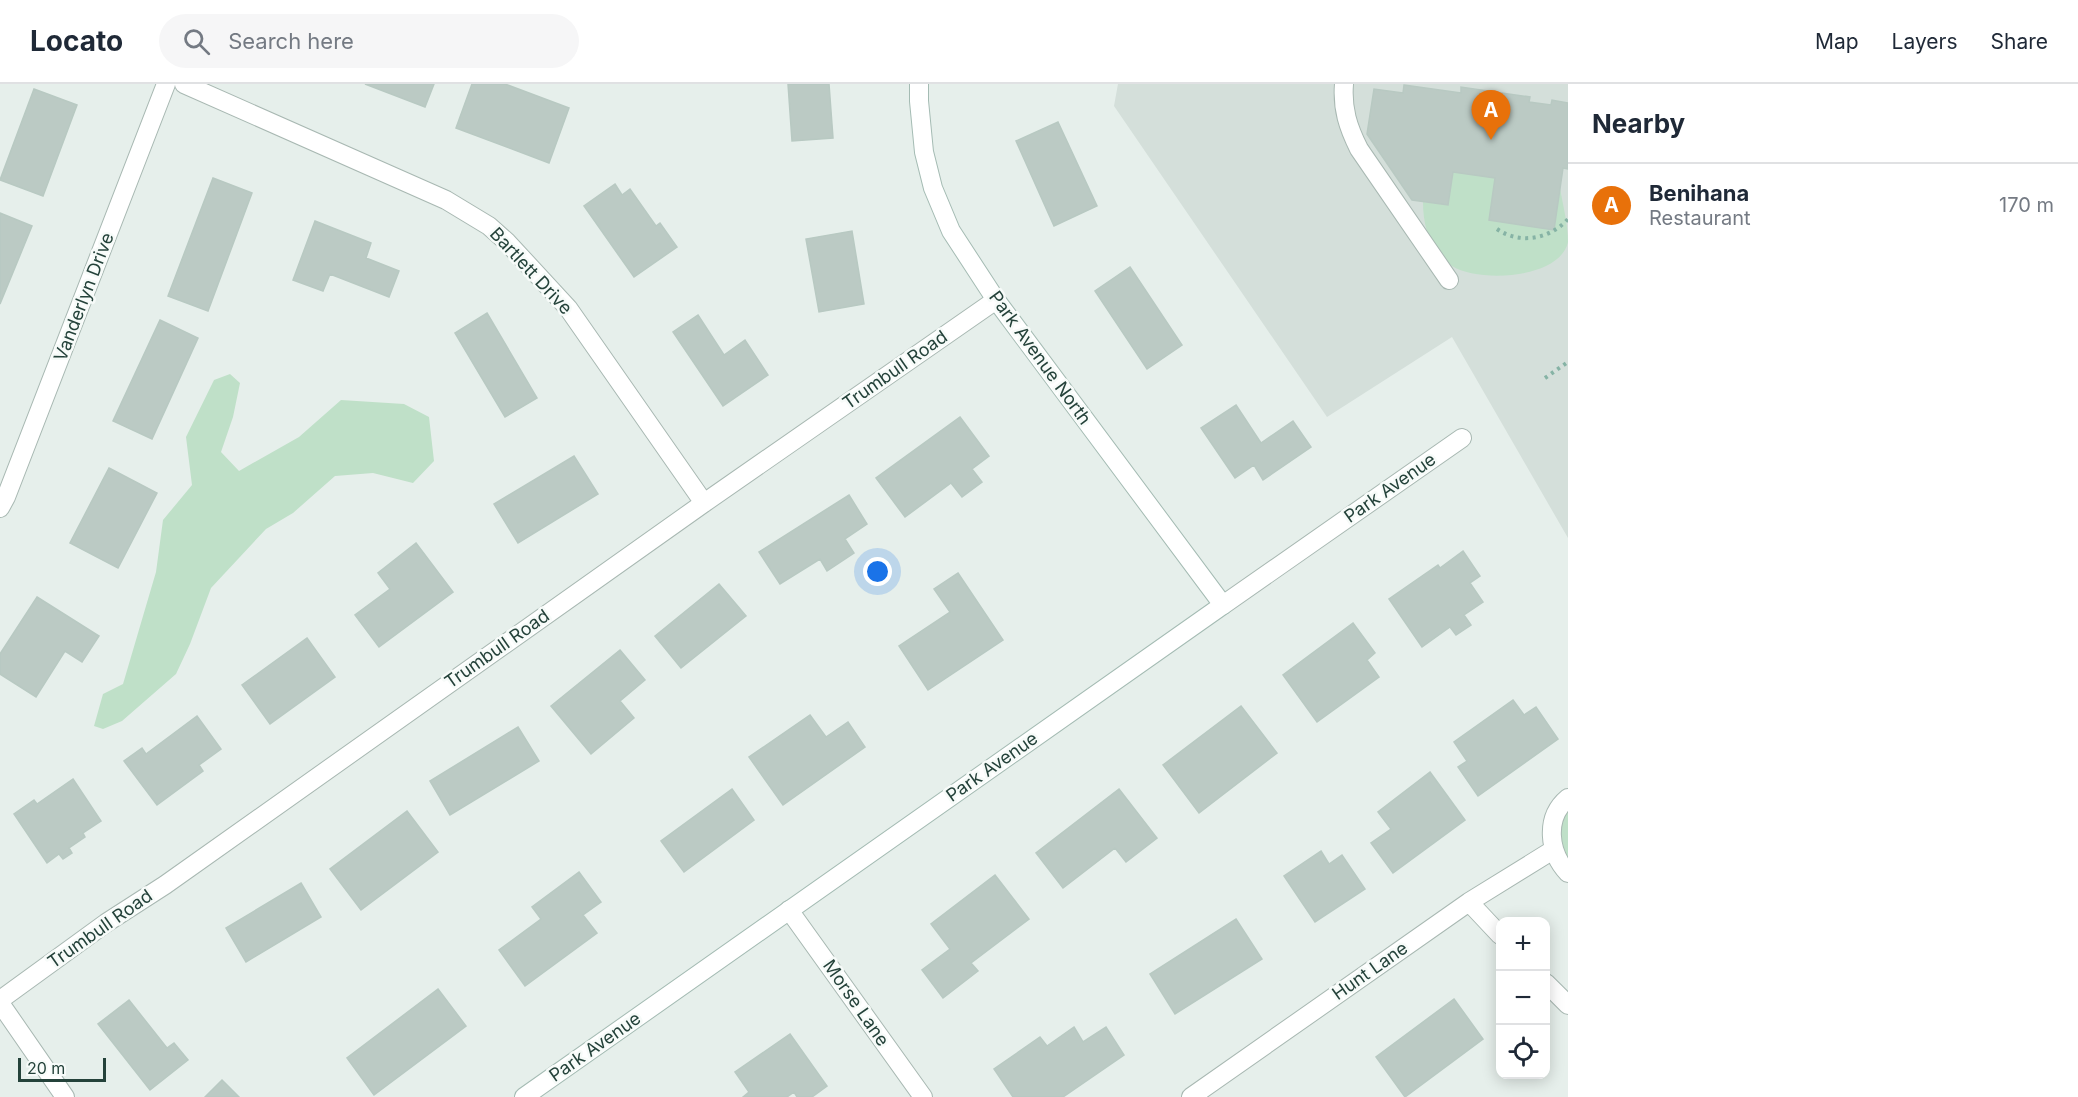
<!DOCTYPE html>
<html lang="en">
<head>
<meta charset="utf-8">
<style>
	body { margin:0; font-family:Inter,sans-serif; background:#f6f6f7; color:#1f2937 }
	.controls { position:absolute; right:18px; bottom:18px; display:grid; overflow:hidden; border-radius:12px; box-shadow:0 3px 15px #0003 }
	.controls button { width:54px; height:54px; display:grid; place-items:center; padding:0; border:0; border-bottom:2px solid #e0e1e3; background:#fff; color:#1f2937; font:30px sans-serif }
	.scale { position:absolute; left:18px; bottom:15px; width:88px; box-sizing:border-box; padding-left:6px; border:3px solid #24423a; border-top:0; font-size:16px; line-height:21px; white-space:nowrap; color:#24423a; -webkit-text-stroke:4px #f7fbf9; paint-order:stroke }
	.you { position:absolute; left:878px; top:488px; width:21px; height:21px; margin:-15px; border:4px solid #fff; border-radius:50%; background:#1a73e8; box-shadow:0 0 0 9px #1a73e833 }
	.badge { display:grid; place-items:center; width:39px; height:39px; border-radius:50%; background:#7f5249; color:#fff; font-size:20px; font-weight:700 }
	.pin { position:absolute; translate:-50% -50px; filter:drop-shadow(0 2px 3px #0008) }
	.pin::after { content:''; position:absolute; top:32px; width:21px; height:18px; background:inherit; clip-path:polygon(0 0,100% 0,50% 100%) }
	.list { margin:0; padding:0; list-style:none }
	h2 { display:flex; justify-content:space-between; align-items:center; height:78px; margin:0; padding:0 24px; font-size:26px }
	h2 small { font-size:20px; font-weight:400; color:#747a83 }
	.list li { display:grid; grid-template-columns:39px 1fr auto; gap:18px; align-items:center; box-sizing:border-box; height:84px; padding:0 24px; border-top:2px solid #e0e1e3 }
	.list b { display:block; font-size:22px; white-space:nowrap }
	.list p { margin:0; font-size:20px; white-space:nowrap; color:#747a83 }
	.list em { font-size:20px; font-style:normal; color:#747a83 }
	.icon { flex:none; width:33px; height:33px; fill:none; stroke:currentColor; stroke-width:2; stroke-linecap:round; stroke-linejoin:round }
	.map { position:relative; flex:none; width:1568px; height:1013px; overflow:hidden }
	header { display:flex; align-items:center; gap:36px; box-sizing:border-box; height:84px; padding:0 30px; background:#fff; border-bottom:2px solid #e0e1e3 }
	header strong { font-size:28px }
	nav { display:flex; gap:33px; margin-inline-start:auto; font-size:21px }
	.search { width:420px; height:54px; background:#f6f6f7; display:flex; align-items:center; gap:15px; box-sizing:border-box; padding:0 21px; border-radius:33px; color:#747a83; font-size:22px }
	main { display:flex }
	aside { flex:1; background:#fff }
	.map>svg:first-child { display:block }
</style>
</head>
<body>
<header>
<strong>Locato</strong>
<div class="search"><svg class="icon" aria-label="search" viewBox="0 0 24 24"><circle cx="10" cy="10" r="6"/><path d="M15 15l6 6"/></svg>Search here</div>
<nav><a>Map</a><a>Layers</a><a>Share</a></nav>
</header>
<main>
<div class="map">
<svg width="1568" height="1013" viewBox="0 0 1568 1013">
	<rect width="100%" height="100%" fill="#e6efeb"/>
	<path fill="#d4dfda" d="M1118 0H1568V454L1452 253 1327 333 1114 22Z"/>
	<path fill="#bfe0c8" d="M1453 88 1495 94 1489 136 1554 146 1560 104C1563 122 1568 140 1568 158 1560 195 1479 199 1452 182 1430 168 1423 142 1423 118L1448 121Z
		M230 290 240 299 233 333 221 368 239 387 299 353 341 316 404 320 429 333 434 377 413 399 373 389 335 392 293 429 266 445 211 504 190 560 176 590 122 637 103 645 94 642 103 610 123 600 156 488 163 436 192 401 186 353 214 296Z
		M1568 714V789L1555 732Z"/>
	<path fill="#bbcac4" stroke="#b8c9c2" stroke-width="1.5" d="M365 0H434L425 23Z
		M472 0H505L569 24 549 79 456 44Z
		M788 0H829L833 54 792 57Z
		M1404 1 1461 9V3L1530 13 1529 18 1551 21 1552 16 1568 19V85L1563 84 1554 146 1489 136 1495 94 1453 88 1448 121 1412 116 1367 50 1374 5 1403 9Z
		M34 5 77 21 43 112 0 96Z
		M1058 38 1097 122 1054 142 1016 57Z
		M213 94 252 109 208 227 168 212Z
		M615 100 622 111 630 105 656 142 660 139 677 163 634 193 584 122Z
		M0 129 32 142 0 220Z
		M315 137 371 159 366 174 399 187 389 213 330 190 323 207 293 196Z
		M852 147 864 220 819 228 806 155Z
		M1130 183 1182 261 1147 285 1095 207Z
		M487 229 537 314 505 333 455 249Z
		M698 231 724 271 745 256 768 291 723 322 673 248Z
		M160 236 198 254 152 355 113 337Z
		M1236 321 1261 359 1293 337 1311 363 1263 396 1254 381 1235 394 1201 344Z
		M960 333 989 372 972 385 982 398 962 413 951 399 905 433 876 394Z
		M574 372 598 410 518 459 494 420Z
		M109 384 157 409 118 484 70 459Z
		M849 411 867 440 845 455 854 469 827 487 820 475 780 500 759 468Z
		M416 459 453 508 379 563 355 531 390 505 378 489Z
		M1463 467 1480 492 1470 499 1483 518 1464 531 1471 541 1456 551 1450 543 1422 563 1389 515 1438 481 1440 484Z
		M958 489 1003 556 928 606 899 562 950 528 934 505Z
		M719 500 746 532 681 584 655 552Z
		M37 513 99 552 82 578 65 567 36 613 0 590V570Z
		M1353 539 1375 569 1367 576 1379 593 1317 638 1283 591Z
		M307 554 335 593 270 640 242 601Z
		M620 566 645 596 620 617 634 634 591 670 551 622Z
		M1513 616 1524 631 1536 623 1558 655 1478 712 1458 683 1467 677 1454 658Z
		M1241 622 1277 669 1199 729 1163 681Z
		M810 631 826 653 848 638 865 663 783 721 749 673Z
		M197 632 221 665 199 681 203 687 157 721 124 677 142 664 146 670Z
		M518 643 539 677 450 731 430 697Z
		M1430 688 1465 736 1393 789 1371 759 1391 745 1378 728Z
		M73 695 101 737 83 749 85 753 69 764 72 769 63 775 59 770 47 779 14 730 34 716 37 720Z
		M732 705 754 736 684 788 661 757Z
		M1119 705 1157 754 1126 778 1115 764 1063 804 1036 769Z
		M407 727 438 768 361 826 330 785Z
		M1321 767 1329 780 1342 771 1365 805 1315 838 1284 792Z
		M579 788 601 818 583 831 597 849 525 902 499 866 541 835 532 823Z
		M995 791 1029 835 971 879 978 887 943 914 922 886 950 865 931 840Z
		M301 799 321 833 246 878 226 844Z
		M1236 835 1262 875 1175 930 1150 890Z
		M438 905 466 942 374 1011 347 974Z
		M1454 915 1483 955 1405 1013 1376 973Z
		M129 916 167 964 174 959 188 976 150 1006 98 940Z
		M1074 943 1083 958 1106 943 1124 971 1063 1013H1013L994 985 1040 953 1047 962Z
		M790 950 827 1002 812 1013H797L794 1008 787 1013H743L749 1008 735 988Z
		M222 996 239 1013H205Z"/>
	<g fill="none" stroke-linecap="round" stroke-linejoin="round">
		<g stroke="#a8b8b2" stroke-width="20">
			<path id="lane" d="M1344 0C1342 25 1348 43 1359 65L1449 196"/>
		</g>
		<g stroke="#a8b8b2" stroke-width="20">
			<path id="street" d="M184 0 446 116 489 142 507 158 568 224 704 419
				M0 424 6 413 166 0
				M1223 521 1462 354
				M1568 714C1544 734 1549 769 1568 789
				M1469 818 1500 851
				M789 826 923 1013
				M1546 899 1568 921
				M0 916 106 839 165 801 704 419 996 216
				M0 919 65 1013
				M1191 1013 1469 818 1553 766"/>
		</g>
		<g stroke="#a4bbb3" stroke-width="20">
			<path id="secondary" d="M524 1013 1223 521 996 216 951 147 933 104 924 68 919 17V0"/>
		</g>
		<path stroke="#86b3a5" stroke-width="4" stroke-dasharray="3 4.5" stroke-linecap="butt" d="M1497 145C1520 161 1550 155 1568 135
			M1545 294 1568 278"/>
		<use href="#lane" stroke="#fff" stroke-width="18"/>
		<use href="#street" stroke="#fff" stroke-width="18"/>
		<use href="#secondary" stroke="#fff" stroke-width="18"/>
	</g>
	<g text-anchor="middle" stroke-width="5" stroke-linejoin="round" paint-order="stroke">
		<g font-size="18" fill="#24423a" stroke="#f7fbf9">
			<text transform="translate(531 187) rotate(47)" y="6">Bartlett Drive</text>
			<text transform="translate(84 213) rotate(-69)" y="6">Vanderlyn Drive</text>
			<text transform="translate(1040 274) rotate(54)" y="6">Park Avenue North</text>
			<text transform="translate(895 286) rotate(-35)" y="6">Trumbull Road</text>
			<text transform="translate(1390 404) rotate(-35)" y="6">Park Avenue</text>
			<text transform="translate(497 565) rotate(-35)" y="6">Trumbull Road</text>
			<text transform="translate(992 683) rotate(-35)" y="6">Park Avenue</text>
			<text transform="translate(100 845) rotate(-35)" y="6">Trumbull Road</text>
			<text transform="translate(1370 887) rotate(-35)" y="6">Hunt Lane</text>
			<text transform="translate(856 919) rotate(55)" y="6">Morse Lane</text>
			<text transform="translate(595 963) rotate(-35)" y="6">Park Avenue</text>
		</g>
	</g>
</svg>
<div class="controls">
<button>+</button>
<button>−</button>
<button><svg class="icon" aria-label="locate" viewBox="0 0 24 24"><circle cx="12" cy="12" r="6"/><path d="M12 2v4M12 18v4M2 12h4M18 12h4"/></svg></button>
</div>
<div class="scale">20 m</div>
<div class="you"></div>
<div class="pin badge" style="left:1491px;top:56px;background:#e8710a">A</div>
</div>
<aside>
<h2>Nearby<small></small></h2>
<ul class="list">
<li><span class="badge" style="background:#e8710a">A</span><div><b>Benihana</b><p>Restaurant</p></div><em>170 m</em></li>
</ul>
</aside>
</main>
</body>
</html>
